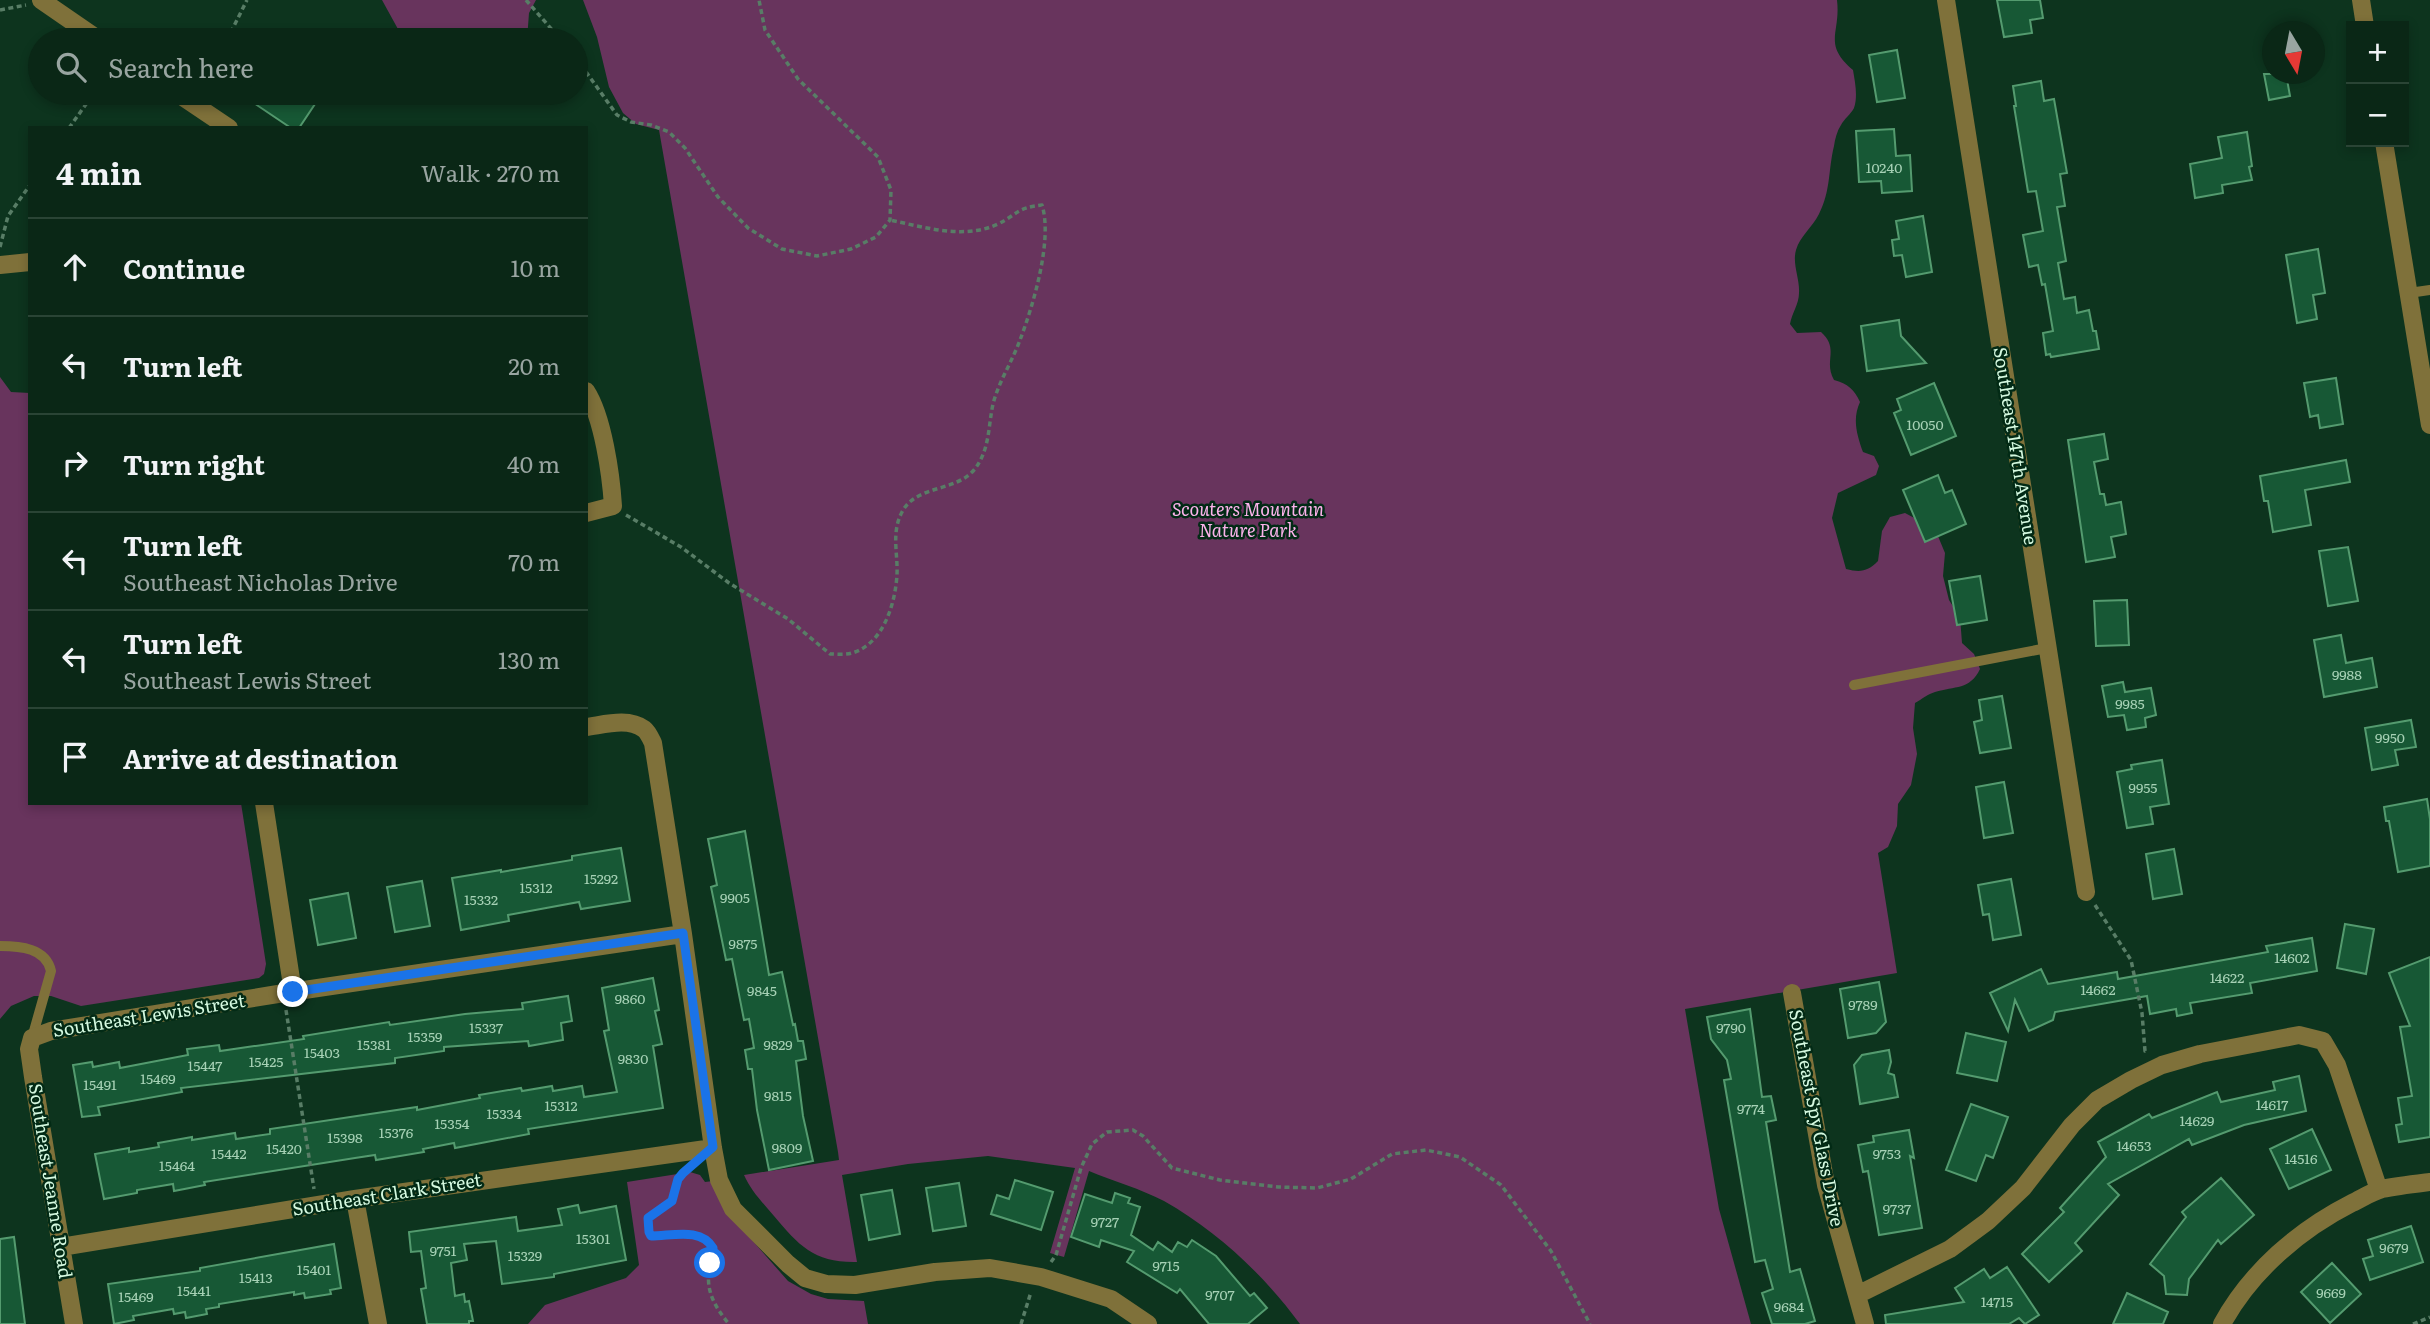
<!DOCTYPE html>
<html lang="en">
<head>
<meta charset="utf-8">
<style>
	body { margin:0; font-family:Literata,serif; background:#132f1f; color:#f1f3f6 }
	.controls { position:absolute; right:21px; top:21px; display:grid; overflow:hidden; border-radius:0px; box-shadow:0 4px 10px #0003 }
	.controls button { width:63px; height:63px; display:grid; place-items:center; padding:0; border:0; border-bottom:2px solid #2a4435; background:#0a2716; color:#f1f3f6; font:35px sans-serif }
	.compass { position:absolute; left:2262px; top:21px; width:63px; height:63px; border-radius:50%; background:#0a2716; box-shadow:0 4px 10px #0003; rotate:170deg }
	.stop { position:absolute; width:21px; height:21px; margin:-16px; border:5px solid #1a73e8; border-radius:50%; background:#fff }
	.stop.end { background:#1a73e8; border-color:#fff; box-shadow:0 2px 7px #0008 }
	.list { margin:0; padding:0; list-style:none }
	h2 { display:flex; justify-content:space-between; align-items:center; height:91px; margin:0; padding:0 28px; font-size:30px }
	h2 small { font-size:23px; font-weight:400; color:#99a5a1 }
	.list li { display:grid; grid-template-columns:46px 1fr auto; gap:21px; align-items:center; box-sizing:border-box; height:98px; padding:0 28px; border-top:2px solid #2a4435 }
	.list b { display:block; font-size:26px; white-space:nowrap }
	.list p { margin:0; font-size:23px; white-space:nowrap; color:#99a5a1 }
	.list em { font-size:23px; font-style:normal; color:#99a5a1 }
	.icon { flex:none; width:38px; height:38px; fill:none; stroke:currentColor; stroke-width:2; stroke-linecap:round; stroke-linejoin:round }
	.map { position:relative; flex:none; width:2430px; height:1324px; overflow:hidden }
	.search { position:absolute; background:#0a2716; box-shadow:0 4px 10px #0003; left:28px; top:28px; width:560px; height:77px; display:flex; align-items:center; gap:18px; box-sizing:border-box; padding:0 24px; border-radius:38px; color:#99a5a1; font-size:26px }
	.panel { position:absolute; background:#0a2716; box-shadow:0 4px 10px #0003; left:28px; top:126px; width:560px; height:679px; border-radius:0px }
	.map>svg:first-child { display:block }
</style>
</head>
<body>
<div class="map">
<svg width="2430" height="1324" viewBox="0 0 2430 1324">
	<rect width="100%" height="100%" fill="#0d341e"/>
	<path fill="#68345d" d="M382 0H536L529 13 527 40H404Z
		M583 0H1837C1841 34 1822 43 1853 70 1855 82 1858 96 1854 108 1851 114 1844 119 1841 125 1837 131 1835 139 1834 146 1828 171 1831 190 1819 214 1812 228 1800 236 1796 250 1792 264 1800 279 1799 293 1799 304 1792 313 1790 324L1797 333 1821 332C1840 349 1823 361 1834 380 1848 384 1854 389 1860 402 1852 419 1857 435 1863 452L1874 456 1879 466 1876 475 1838 493 1832 518 1846 569C1861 573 1868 571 1878 561L1882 531 1890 517 1905 513 1935 529 1945 553 1943 576 1949 600 1960 617 1962 643 1974 654 1980 669C1970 690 1955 686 1935 692 1928 694 1922 699 1915 703L1913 728 1917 754 1911 785 1898 804 1897 826 1888 847 1878 853 1897 973 1685 1009 1719 1209 1751 1324H1300C1264 1275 1217 1231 1164 1201 1141 1189 1113 1181 1089 1171L1064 1257 1050 1253 1075 1168 988 1156 908 1164 842 1175 857 1262C815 1263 799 1246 774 1216 763 1203 751 1191 744 1175L839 1160 838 1152 659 130 636 124 623 113 609 87 597 37Z
		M0 377 11 392 30 393V803H241L266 964 264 974 259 978 81 1006 51 996H34L11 1006 0 1019Z
		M690 1172 700 1175 705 1182 713 1181 729 1214 788 1281 811 1294 828 1299 864 1301 868 1324H528L545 1305 626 1278 639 1265 627 1182Z"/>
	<path fill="#175835" stroke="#549b6f" stroke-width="2" d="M1997 0H2040L2043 18 2030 20 2032 33 2004 37Z
		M1897 50 1905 98 1877 102 1869 55Z
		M2264 74H2286L2290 96 2269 100Z
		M2041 81 2044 101 2054 99 2067 173 2060 174 2065 206 2057 207 2066 261 2058 263 2064 299 2075 297 2077 313 2089 310 2093 331H2096L2099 349 2051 357 2050 354 2046 355 2043 333 2053 331 2045 284 2042 285 2038 265 2029 267 2023 235 2043 231 2036 191 2028 192 2014 106H2016L2013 86Z
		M239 93H305L317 101 299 128H291Z
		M1894 129 1896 156 1910 155 1912 191 1882 193 1881 181 1859 182 1856 131Z
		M2247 132 2252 166 2249 167 2252 180 2222 185 2223 193 2195 198 2190 164 2222 158 2218 137Z
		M1923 216 1932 272 1906 277 1902 255 1894 256 1892 240 1899 239 1896 221Z
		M2318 249 2325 293 2313 295 2317 319 2297 323 2286 255Z
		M1899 320 1901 336 1926 363 1867 371 1861 326Z
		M2336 378 2343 424 2320 428 2318 415 2310 417 2304 383Z
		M1934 383 1956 436 1911 455 1894 413 1901 410 1897 399Z
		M2104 434 2108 459 2094 462 2100 494H2104L2106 505 2121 502 2126 534 2111 537 2115 557 2086 562 2068 440Z
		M2346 460 2350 482 2305 490 2311 525 2273 532 2268 501H2264L2260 476Z
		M1938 475 1945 493 1952 490 1966 524 1925 542 1903 490Z
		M2348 547 2358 601 2328 606 2319 551Z
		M1980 576 1987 620 1957 625 1949 581Z
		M2127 600 2129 645 2096 646 2094 601Z
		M2341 635 2346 663 2372 658 2377 687 2324 697 2314 640Z
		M2123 682 2125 692 2151 688 2156 715 2145 718 2146 727 2127 730 2124 715 2108 717 2102 686Z
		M2002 696 2011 748 1980 753 1974 722 1982 720 1979 700Z
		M2411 720 2416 747 2395 750 2398 765 2372 770 2365 728Z
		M2162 760 2169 804 2150 807 2153 824 2127 828 2117 772 2132 769 2131 765Z
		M2004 782 2013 833 1984 838 1976 787Z
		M2427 799 2430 819V866L2398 872 2389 821H2386L2384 807Z
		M745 831 769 975 782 972 793 1025 795 1024 798 1041H803L806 1059 796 1061 803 1116 813 1161 769 1170 757 1110 752 1069H748L745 1050 754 1048 749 1019 744 1020 732 959 726 960 711 887 717 885 708 839Z
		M621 848 630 901 581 909 579 902 508 915 509 921 461 930 452 878 501 870V872L572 860V856Z
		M2174 849 2182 894 2153 899 2146 854Z
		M2011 879 2021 935 1993 940 1989 914 1983 915 1978 885Z
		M422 881 430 926 395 932 387 887Z
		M348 893 356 938 318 945 310 900Z
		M2345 924 2374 929 2366 974 2337 968Z
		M2312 938 2317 971 2250 983 2252 993 2190 1003 2192 1013 2177 1016 2176 1009 2150 1014 2147 996 2055 1012 2053 1020 2029 1031 2015 1000 2008 1031 1990 993 2041 969 2048 984 2117 972 2118 979 2268 952 2266 946Z
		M2430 957V1137L2399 1142 2396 1125 2402 1124 2398 1098 2412 1096 2400 1027 2410 1026 2389 973Z
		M653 978 659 1010 655 1011 662 1044 653 1046 663 1108 528 1129 529 1134 455 1148 454 1143 423 1149 424 1152 376 1160 375 1155 355 1158 204 1182 205 1185 174 1191 173 1184 137 1190V1193L104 1199 95 1154 129 1148V1152L159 1147 158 1143 192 1137V1140L235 1133 236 1139 270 1134V1129L417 1107V1110L480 1098 479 1095 521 1088 522 1091 552 1086 553 1091 582 1086 584 1097 617 1092 604 1031 609 1030 602 988Z
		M1879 982 1886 1022 1876 1033 1848 1038 1840 989Z
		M568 996 572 1021 561 1023 563 1040 529 1046 528 1041 444 1047V1051L395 1058V1063L181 1088 182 1092 98 1107 100 1115 82 1117 73 1065 92 1062 93 1067 119 1062 120 1068 188 1055 187 1049 219 1045 220 1051 304 1039 303 1036 389 1022 390 1025 465 1014 523 1009 522 1003Z
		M1750 1009 1762 1097 1771 1096 1776 1120 1766 1122 1790 1272 1800 1269 1815 1321 1805 1324H1772L1762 1293 1773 1289 1765 1260 1755 1262 1724 1080 1731 1079 1727 1060 1711 1039 1707 1017Z
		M1966 1033 2006 1042 1997 1081 1957 1073Z
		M1889 1050 1891 1062 1888 1073 1894 1075 1898 1097 1860 1104 1854 1065 1862 1055Z
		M2299 1076 2306 1111 2244 1125 2192 1145 2189 1139 2108 1184 2119 1195 2075 1243 2082 1251 2049 1282 2022 1254 2064 1212 2060 1208 2106 1157 2098 1142 2149 1114 2152 1118 2217 1092 2221 1102 2275 1090 2273 1082Z
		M1971 1104 2008 1117 1993 1158 1986 1155 1976 1181 1946 1170Z
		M2312 1129 2331 1170 2289 1189 2270 1149Z
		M1909 1130 1914 1158 1910 1156 1922 1228 1879 1235 1868 1171 1863 1172 1858 1145 1874 1142 1873 1136Z
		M2221 1178 2254 1215 2221 1244 2218 1240 2189 1279 2187 1295 2166 1294 2164 1276 2150 1264 2186 1217 2182 1212Z
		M1015 1180 1053 1192 1041 1230 991 1214 997 1195 1009 1199Z
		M959 1183 966 1226 933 1231 926 1188Z
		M892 1190 900 1234 869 1240 861 1195Z
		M1115 1193 1130 1198 1128 1203 1140 1207 1131 1235 1153 1250 1158 1242 1172 1252 1178 1242 1187 1247 1192 1240 1216 1256 1250 1296 1254 1293 1267 1308 1248 1324H1209L1180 1289 1177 1293 1127 1262 1134 1251 1101 1240 1099 1247 1071 1237 1085 1194 1112 1203Z
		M578 1205 580 1213 616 1206 626 1260 554 1274V1277L502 1284 496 1241 464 1244 467 1260 451 1263 455 1296 464 1294 465 1302 469 1301 473 1321H469V1324H427L421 1289 426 1288 421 1251 411 1252 409 1232 516 1217 518 1231 562 1225 558 1209Z
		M2411 1226 2423 1262 2370 1280 2363 1259 2373 1256 2368 1240Z
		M14 1237 25 1324H0V1239Z
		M334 1244 341 1288 330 1290 331 1294 305 1298 304 1293 294 1295V1292L219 1304V1307L206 1309 207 1314 186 1318 185 1312 174 1314 173 1309 133 1316 134 1320 114 1324 108 1284 200 1271V1268Z
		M2332 1263 2361 1294 2330 1323 2301 1292Z
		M2007 1267 2039 1315 2025 1324 2019 1318 2009 1324H1886L1885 1315 1964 1302 1955 1288 1984 1269 1990 1278Z
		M2127 1293 2168 1312 2163 1324H2113Z"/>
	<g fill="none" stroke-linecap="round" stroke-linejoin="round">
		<path stroke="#587d66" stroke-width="3.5" stroke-dasharray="5 3.5" stroke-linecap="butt" d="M526 0 561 40
			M0 10 26 5
			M227 40 247 0
			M576 58 617 115 631 122 651 125 669 132 685 148 718 197 748 228 782 249 817 256 851 249 876 237 890 220 891 190 878 157 798 79 765 30 759 0
			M69 128 94 93
			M0 247 8 216 30 185
			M626 515 681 547 729 583 788 619 830 654C837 654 846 655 852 653 883 644 895 605 897 575 898 553 891 533 902 512 916 485 955 492 974 470 990 450 988 427 993 404 999 381 1012 362 1020 340 1033 306 1053 240 1042 205 1016 208 1018 214 998 224 964 240 924 227 890 220
			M2095 905 2131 960 2142 1013 2145 1051 2147 1050
			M286 1010 314 1189
			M685 1172 678 1179 672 1201 648 1218 649 1232 651 1235C672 1236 701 1227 713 1248 713 1256 710 1263 709 1271 706 1293 716 1308 729 1324
			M1051 1262 1056 1255 1081 1168 1092 1144 1107 1132 1133 1130 1143 1136 1172 1168 1220 1180 1278 1187 1317 1188 1351 1179 1392 1154 1426 1150 1460 1157 1501 1185 1551 1251 1590 1324
			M1021 1324 1031 1292
			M2413 1324 2430 1317"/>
		<path stroke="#7f713a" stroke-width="10" d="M2409 293 2430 290
			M1854 685 2047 648
			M0 946C20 946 46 948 51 971L32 1038"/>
		<path stroke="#7f713a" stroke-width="18" d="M41 0 99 40
			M1946 0 2086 892
			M177 93 229 128
			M0 265 30 262
			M586 391C603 417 611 475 613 506L586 513
			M586 727C603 725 628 717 644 729 648 732 651 739 653 743L683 934 713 1148 719 1180 733 1209 788 1264 805 1278 826 1284 855 1285 935 1272 990 1268 1041 1277 1111 1299 1148 1324
			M264 803 293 992
			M1792 993 1826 1185 1865 1324
			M355 1199 378 1324
			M61 1247 355 1199 713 1148
			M1857 1295 1950 1249 1988 1221 2023 1188 2072 1125 2097 1100 2131 1080 2162 1065 2200 1054 2299 1035 2323 1041 2337 1065 2379 1190
			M74 1324 33 1077 29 1049 32 1038 51 1031 284 993 683 934
			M2222 1324C2251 1271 2299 1230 2352 1203 2361 1199 2371 1192 2382 1189 2397 1186 2414 1184 2430 1182"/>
		<path stroke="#7f713a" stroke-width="18" d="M2361 0 2365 26
			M2384 142 2430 425"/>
	</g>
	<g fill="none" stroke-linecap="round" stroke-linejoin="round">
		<path stroke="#1a73e8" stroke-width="9" d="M293 992 683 933 713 1147 683 1173 678 1179 672 1201 648 1218 649 1232 651 1236C672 1236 701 1227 713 1248L710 1263"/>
	</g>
	<g text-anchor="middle" stroke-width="5" stroke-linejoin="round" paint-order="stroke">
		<g font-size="14" fill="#a6d1b5">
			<text x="1884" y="173">10240</text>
			<text x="1925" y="430">10050</text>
			<text x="2347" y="680">9988</text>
			<text x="2130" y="709">9985</text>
			<text x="2390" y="743">9950</text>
			<text x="2143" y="793">9955</text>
			<text x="601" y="884">15292</text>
			<text x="536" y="893">15312</text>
			<text x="735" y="903">9905</text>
			<text x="481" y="905">15332</text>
			<text x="743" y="949">9875</text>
			<text x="2292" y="963">14602</text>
			<text x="2227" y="983">14622</text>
			<text x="2098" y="995">14662</text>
			<text x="762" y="996">9845</text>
			<text x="630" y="1004">9860</text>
			<text x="1863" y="1010">9789</text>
			<text x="486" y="1033">15337</text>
			<text x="1731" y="1033">9790</text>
			<text x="425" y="1042">15359</text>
			<text x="374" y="1050">15381</text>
			<text x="778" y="1050">9829</text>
			<text x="322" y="1058">15403</text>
			<text x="633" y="1064">9830</text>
			<text x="266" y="1067">15425</text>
			<text x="205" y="1071">15447</text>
			<text x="158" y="1084">15469</text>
			<text x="100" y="1090">15491</text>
			<text x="778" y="1101">9815</text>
			<text x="2272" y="1110">14617</text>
			<text x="561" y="1111">15312</text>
			<text x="1751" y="1114">9774</text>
			<text x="504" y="1119">15334</text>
			<text x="2197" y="1126">14629</text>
			<text x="452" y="1129">15354</text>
			<text x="396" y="1138">15376</text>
			<text x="345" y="1143">15398</text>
			<text x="2134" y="1151">14653</text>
			<text x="787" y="1153">9809</text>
			<text x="284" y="1154">15420</text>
			<text x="229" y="1159">15442</text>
			<text x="1887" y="1159">9753</text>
			<text x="2301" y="1164">14516</text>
			<text x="177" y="1171">15464</text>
			<text x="1897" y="1214">9737</text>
			<text x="1105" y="1227">9727</text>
			<text x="593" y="1244">15301</text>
			<text x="2394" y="1253">9679</text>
			<text x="443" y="1256">9751</text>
			<text x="525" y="1261">15329</text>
			<text x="1166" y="1271">9715</text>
			<text x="314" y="1275">15401</text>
			<text x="256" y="1283">15413</text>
			<text x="194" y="1296">15441</text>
			<text x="2331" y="1298">9669</text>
			<text x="1220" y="1300">9707</text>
			<text x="136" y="1302">15469</text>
			<text x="1997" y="1307">14715</text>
			<text x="1789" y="1312">9684</text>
		</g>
		<g font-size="18" fill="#d5f9e0" stroke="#022a15">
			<text transform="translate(2015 446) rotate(81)" y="6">Southeast 147th Avenue</text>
			<text transform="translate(149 1016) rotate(-9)" y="6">Southeast Lewis Street</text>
			<text transform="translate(1816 1118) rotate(79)" y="6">Southeast Spy Glass Drive</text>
			<text transform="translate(50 1181) rotate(81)" y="6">Southeast Jeanne Road</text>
			<text transform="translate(387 1195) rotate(-9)" y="6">Southeast Clark Street</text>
		</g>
		<g font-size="18" font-style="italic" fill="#fcb2eb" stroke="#022a15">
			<text x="1248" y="516">Scouters Mountain<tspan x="1248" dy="21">Nature Park</tspan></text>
		</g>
	</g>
</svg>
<div class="controls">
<button>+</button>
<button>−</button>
</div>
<svg class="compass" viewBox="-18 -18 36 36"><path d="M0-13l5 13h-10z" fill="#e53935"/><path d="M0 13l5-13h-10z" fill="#99a5a1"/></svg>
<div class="stop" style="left:710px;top:1263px"></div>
<div class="stop end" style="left:293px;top:992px"></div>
<div class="search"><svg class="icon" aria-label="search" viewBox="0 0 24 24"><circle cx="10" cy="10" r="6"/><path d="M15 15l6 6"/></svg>Search here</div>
<section class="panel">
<h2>4 min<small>Walk · 270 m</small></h2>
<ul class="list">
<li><svg class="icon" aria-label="ahead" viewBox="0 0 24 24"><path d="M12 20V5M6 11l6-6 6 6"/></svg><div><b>Continue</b></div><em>10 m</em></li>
<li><svg class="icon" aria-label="left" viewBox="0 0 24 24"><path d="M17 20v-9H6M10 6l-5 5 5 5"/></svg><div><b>Turn left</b></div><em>20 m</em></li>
<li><svg class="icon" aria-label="right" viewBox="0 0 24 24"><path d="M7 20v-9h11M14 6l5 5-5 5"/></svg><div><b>Turn right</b></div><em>40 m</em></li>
<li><svg class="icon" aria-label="left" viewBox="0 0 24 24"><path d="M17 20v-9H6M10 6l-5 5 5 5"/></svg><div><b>Turn left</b><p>Southeast Nicholas Drive</p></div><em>70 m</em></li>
<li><svg class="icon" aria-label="left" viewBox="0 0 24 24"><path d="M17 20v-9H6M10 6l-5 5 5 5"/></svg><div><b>Turn left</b><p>Southeast Lewis Street</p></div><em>130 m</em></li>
<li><svg class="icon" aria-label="arrive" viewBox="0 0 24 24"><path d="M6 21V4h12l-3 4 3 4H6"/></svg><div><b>Arrive at destination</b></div></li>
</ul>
</section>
</div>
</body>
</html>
